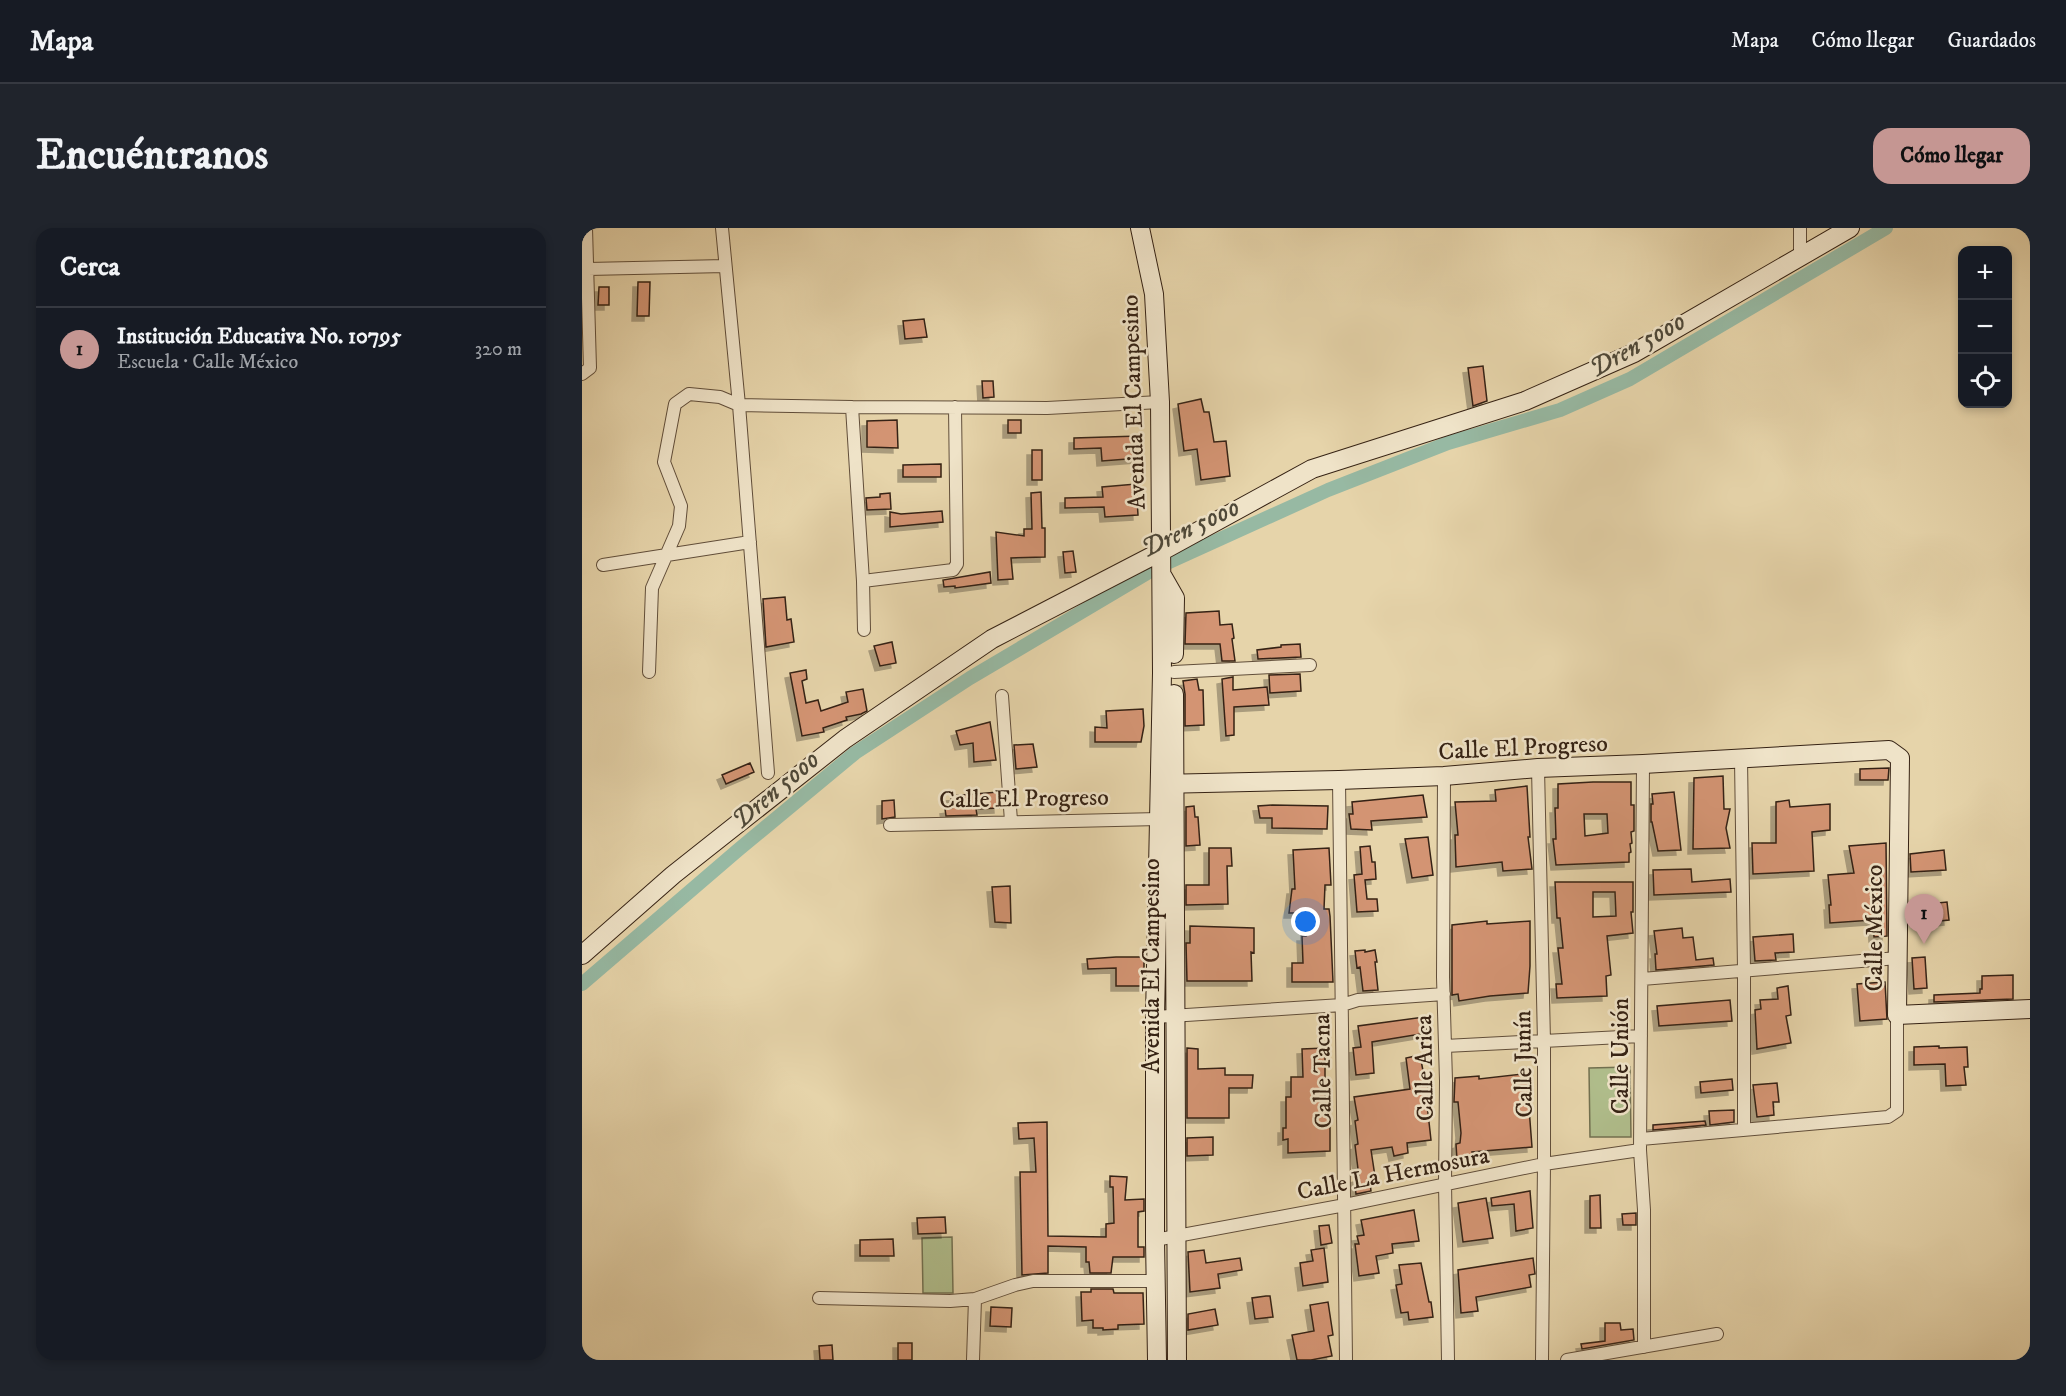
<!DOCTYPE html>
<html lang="es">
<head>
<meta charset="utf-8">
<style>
	body { margin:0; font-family:"IM FELL DW Pica",serif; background:#20242c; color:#f1f3f6 }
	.controls { position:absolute; right:18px; top:18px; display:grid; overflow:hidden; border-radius:12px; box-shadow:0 3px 9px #0003 }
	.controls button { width:54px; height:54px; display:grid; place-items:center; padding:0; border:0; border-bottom:2px solid #363941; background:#171b24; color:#f1f3f6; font:30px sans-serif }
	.you { position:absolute; left:724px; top:694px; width:21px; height:21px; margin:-15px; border:4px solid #fff; border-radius:50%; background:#1a73e8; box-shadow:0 0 0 9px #1a73e833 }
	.badge { display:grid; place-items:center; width:39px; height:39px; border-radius:50%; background:#c59692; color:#111; font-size:20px; font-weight:700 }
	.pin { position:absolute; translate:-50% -50px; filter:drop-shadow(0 2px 3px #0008) }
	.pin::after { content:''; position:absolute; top:32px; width:21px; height:18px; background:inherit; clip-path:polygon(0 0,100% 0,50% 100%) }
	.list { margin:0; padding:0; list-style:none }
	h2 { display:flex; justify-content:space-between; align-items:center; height:78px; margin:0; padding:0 24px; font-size:26px }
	h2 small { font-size:20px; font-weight:400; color:#9ea1a6 }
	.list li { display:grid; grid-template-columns:39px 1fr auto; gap:18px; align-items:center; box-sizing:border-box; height:84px; padding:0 24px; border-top:2px solid #363941 }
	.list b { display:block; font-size:22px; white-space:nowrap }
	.list p { margin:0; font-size:20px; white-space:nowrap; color:#9ea1a6 }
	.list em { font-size:20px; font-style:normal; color:#9ea1a6 }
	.icon { flex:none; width:33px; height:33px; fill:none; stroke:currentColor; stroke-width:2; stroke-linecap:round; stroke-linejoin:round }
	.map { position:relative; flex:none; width:1448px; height:1132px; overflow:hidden; border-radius:18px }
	header { display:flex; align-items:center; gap:36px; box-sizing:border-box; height:84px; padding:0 30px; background:#171b24; border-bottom:2px solid #363941 }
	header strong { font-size:28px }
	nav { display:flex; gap:33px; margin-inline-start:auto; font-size:21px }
	.intro { display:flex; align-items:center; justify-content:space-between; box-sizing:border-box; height:144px; padding:0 36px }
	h1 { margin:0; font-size:42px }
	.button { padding:15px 27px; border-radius:18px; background:#c59692; color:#111; font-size:21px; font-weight:700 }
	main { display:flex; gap:36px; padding:0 36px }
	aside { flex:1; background:#171b24; border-radius:18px; box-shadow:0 3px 9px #0003 }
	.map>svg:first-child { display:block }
</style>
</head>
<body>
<header>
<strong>Mapa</strong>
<nav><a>Mapa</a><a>Cómo llegar</a><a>Guardados</a></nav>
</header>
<div class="intro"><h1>Encuéntranos</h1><a class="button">Cómo llegar</a></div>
<main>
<aside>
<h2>Cerca<small></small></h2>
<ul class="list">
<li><span class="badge">1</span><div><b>Institución Educativa No. 10795</b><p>Escuela · Calle México</p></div><em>320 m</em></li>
</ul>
</aside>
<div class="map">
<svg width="1448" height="1132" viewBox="0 0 1448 1132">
	<defs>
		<filter id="shadow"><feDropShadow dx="-5" dy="5" stdDeviation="0" flood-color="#0004"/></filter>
	</defs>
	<rect width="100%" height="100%" fill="#e6d4aa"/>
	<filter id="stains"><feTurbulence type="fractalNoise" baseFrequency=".00333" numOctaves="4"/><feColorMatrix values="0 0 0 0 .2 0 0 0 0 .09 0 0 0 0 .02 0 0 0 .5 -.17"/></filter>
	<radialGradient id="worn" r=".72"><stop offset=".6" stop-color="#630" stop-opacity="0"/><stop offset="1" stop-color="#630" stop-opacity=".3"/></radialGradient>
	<path fill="#b0be8c" stroke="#727050" stroke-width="1.5" d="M1048 839 1049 909H1008L1007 840Z
		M370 1009 371 1065H341L340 1010Z"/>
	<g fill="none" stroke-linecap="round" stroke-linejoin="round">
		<path stroke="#97b9a3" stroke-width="14" d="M0 756 156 622 273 525 388 450 572 341 746 262 866 215 978 182 1048 151 1304 0"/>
	</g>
	<path fill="#d39473" stroke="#352214" stroke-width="1.5" fill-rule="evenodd" filter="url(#shadow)" d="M56 54H68L67 88H55Z
		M17 59H27V77H16Z
		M342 91 345 109 323 111 321 93Z
		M901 138 905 173 891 178 886 140Z
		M400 153H411L412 169 401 170Z
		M619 171 622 184H627L632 214 644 213 648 248 619 252 615 221 602 223 596 176Z
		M315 192 316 220 285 219V193Z
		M426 192H439V205H426Z
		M557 208 558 230 520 233 519 220 492 221V210Z
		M450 222H460V252H450Z
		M359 236V249H321V237Z
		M554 256 556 287 523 289 522 279 483 280V270L521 269 520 259Z
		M459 264 460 300H463V329L429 330 431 351 416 352 414 304 442 308V301H450L449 265Z
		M308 265 309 281 285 282 284 270 298 269V266Z
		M360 283 361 294 308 299V284L319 286Z
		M491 323 494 344 483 345 481 324Z
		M408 344 409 355 373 360V358L362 359 361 352Z
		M203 369 205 392 209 391 212 414 184 419 181 371Z
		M637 383 638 397 650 396 652 410 650 411 653 433H640L638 416H603L604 385Z
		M310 414 314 435 298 438 292 418Z
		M718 416 719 429 676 431 675 422 699 419V417Z
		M224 442 225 451 220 453 224 475 236 472 239 483 266 474 264 464 281 461 285 483 279 486 264 489 265 492 241 500 242 504 220 508 208 445Z
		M718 446 719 463 688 465 687 447Z
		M651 449V462L685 459 687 477 652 479V507L644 508 640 451Z
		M615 451 617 462H621L622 497 603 498V466L601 453Z
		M561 481 562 498 559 514H513V499L525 500 524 483Z
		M408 494 414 532 392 534 391 515 378 517 374 503Z
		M451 516 455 539 434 541 432 517Z
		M168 535 172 544 144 556 140 547Z
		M1307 540 1306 552H1278V541Z
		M1141 548 1142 581H1148L1144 600 1148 620 1111 621 1112 550Z
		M1011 554H1049V577H1052V603L1049 604 1050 615 1048 616 1049 624 1047 625V634L974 637 971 611H974L973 580H976V556ZM1002 586H1025L1026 605 1003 608Z
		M945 558 948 609H946L950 641 921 643 920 634 874 639 873 607H876L873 574 914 573 913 562Z
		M416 564 417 580 394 581 395 587 364 588 363 581 370 580 369 568Z
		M1092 564 1099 622 1076 623 1070 594H1069V576H1071L1070 566Z
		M841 567 845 589 789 593 790 602 769 601 767 586H771L770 574Z
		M312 572 313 589 300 591V573Z
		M1207 572 1208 579 1248 576V602L1230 604 1232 643 1171 646 1170 615H1194V574Z
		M690 577 746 578 745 601 690 600V590H678L676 578Z
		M612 578 613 589H616L618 617 604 618V579Z
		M846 609 851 647 830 650 823 611Z
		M1304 615 1305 708 1292 709 1291 692 1248 695 1247 677H1249L1246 647 1272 645 1267 618Z
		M788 618 790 634H793L794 651 783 652 785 671H795L796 683 775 684 772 647 780 646 778 619Z
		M627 620H649L650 638H645L646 676 604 677V657H627Z
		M747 620 749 657H743L742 681H747L748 688 751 754H710V735H721L720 708H724L723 685H707L710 661H713L711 622Z
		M1362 622 1364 642 1329 644 1328 626Z
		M1109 641 1110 654 1148 651 1149 664 1072 667 1071 642Z
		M973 654H1051V684H1049L1051 705 1025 708 1029 747 1024 748 1025 768 975 770 974 756H980L976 720H981L978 690H975ZM1011 664H1033L1034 688 1011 689Z
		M428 658 429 695 413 694 410 659Z
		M1365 674 1367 692 1338 695 1337 677Z
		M905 693V696L948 693V738L946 765 908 768 877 773 876 766 870 767V697Z
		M608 698 672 700V725L669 724 670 753H605L604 715H608Z
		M1100 700 1101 710 1111 709 1114 732 1131 730 1132 737 1074 742 1073 726H1075L1072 703Z
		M1211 706 1212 724 1193 725 1194 732 1173 733 1171 709Z
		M783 722V724L793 722 795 734H793L796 762 781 763 778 739 775 740 773 723Z
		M534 729H562V758H534V740L506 741 505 731Z
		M1343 729 1345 760 1332 761 1330 730Z
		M1431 747V771L1352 774V767L1398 765V761H1400V748Z
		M1303 754 1305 791 1278 793 1275 756Z
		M1206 758 1209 787 1204 788 1209 815 1175 821 1173 782 1179 781 1178 772 1196 771 1195 760Z
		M1148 772 1150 793 1077 798 1075 778Z
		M842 789 845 805 790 814 792 845 774 847 771 820 779 819 776 798Z
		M1357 818V820L1385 819 1386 839H1382L1384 857 1364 858 1363 836 1332 837V819Z
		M605 820 616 821V841L643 840V847H671L670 860H647V890H605Z
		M743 820V868H748V923L706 925V911L701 912V900H704V869H709V849H721L720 821Z
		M838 827 842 848H844L849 875 845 876 849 912 825 915 826 925 812 928 810 919 789 922 794 955 788 956 789 963 774 966 772 950 777 949 773 917 776 916 773 893 776 892 772 869 828 861 824 830Z
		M949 845V880H947L950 919 890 924 891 930 875 932 874 916 878 915 879 905 876 874H872L873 850 897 848V851Z
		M1150 851 1151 862 1119 865 1118 854Z
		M1195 855 1197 874H1191L1192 887 1175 889 1171 857Z
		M1152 882V894L1128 897 1127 883Z
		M1123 893 1124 897 1071 902V897Z
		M465 894 466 1008 524 1009V996L532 995 531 959H528V948L545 949 543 972 562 971V983L556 984V1019H562V1029H531L529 1045H508L507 1034H504V1019L466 1018V1045L440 1047 438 944H454L452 910 437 911 436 895Z
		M631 909V927L605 928V910Z
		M948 963 951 1000 934 1003 932 976 910 978 909 970Z
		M1018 967 1019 1000H1008V968Z
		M904 970 911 1010 881 1014 876 975Z
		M832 982 837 1013 810 1016 811 1025 794 1028 797 1045 777 1048 773 1016H777L775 1008 782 1007 779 992Z
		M1054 985V997H1041L1040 986Z
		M363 989 364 1005 336 1006 335 990Z
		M747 997 750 1015 739 1017 737 998Z
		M311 1011 312 1028H278V1012Z
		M742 1020 746 1054 721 1058 718 1035 731 1033 729 1022Z
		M622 1022 624 1035 658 1030 660 1042 636 1046 638 1060 608 1064 606 1024Z
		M951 1030 953 1046 947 1047 949 1059 894 1069 896 1083 879 1085 876 1042Z
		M839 1035 847 1074H849L851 1089 827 1092 826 1084 819 1085 814 1057 820 1056 817 1037Z
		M509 1061H531L532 1065H561L562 1096 536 1097V1101L521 1102V1100H511V1092L500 1093 499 1064H509Z
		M684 1068H688L691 1089 673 1091 670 1070Z
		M746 1074 751 1107 746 1108 750 1128 729 1132H715L710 1107 732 1103 728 1077Z
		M409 1079 430 1080 429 1099 408 1098Z
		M633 1081 636 1097 606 1102V1086Z
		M1023 1095H1038L1039 1102 1051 1101 1052 1112 1000 1121 999 1116 1023 1113Z
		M316 1115H330V1132H316Z
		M250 1117 251 1132H238L237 1118Z"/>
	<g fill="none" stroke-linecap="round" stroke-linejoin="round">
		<g stroke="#614e3a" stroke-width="14">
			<path id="street" d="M140 0 157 177 186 545
				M1218 0V29
				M6 41 143 38
				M0 146 8 140 4 0
				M21 337 168 314
				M281 353 371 342 375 336 373 179
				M282 402 281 353 270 179 465 180 578 174
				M67 444 70 360 97 298 99 278 82 234 93 176 107 166 138 169 157 177 270 179
				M592 444 728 437
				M420 468 429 593
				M1159 531 1162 741V901
				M1061 536 1058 922 1062 982V1119
				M956 540 962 814V936L960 1132
				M862 548 861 749 864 853 863 955 866 1132
				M757 552 764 1132
				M308 597 577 591
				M1060 751 1316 730
				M573 789 760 777 776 772 862 766
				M863 818 1059 808
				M1059 911 1306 889 1315 883V787
				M573 1012 763 977 962 936 1058 922
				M237 1070 368 1073 393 1071
				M391 1132 393 1071 433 1057 451 1053H574
				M985 1132 1135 1106"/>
		</g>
		<g stroke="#352214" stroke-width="20">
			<path id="secondary" d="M558 0 572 66 578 174 580 445 573 789V1012L575 1132
				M581 349 593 370 592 426
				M592 466 595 1132
				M578 556 757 552 862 548 956 540 1061 536 1307 522 1318 530 1315 787 1448 781
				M0 727 91 647 263 511 410 411 580 323 730 241 943 173 1052 125 1268 0"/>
		</g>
		<use href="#street" stroke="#efe3c8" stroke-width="12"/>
		<use href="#secondary" stroke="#efe3c8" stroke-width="18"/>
	</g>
	<g text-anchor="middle" stroke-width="5" stroke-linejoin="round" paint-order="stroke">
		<g font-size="24" fill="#352214" stroke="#efe3c8">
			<text transform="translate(551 174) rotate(-92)" y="8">Avenida El Campesino</text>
			<text transform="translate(941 519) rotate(-3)" y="8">Calle El Progreso</text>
			<text transform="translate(442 570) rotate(-1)" y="8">Calle El Progreso</text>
			<text transform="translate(1292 700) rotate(-90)" y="8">Calle México</text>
			<text transform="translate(569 738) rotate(-90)" y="8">Avenida El Campesino</text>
			<text transform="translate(1038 828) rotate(-90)" y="8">Calle Unión</text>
			<text transform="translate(941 836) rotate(-91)" y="8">Calle Junín</text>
			<text transform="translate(842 840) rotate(-91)" y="8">Calle Arica</text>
			<text transform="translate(740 843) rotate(-91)" y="8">Calle Tacna</text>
			<text transform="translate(811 945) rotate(-11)" y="8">Calle La Hermosura</text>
		</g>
		<g font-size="26" font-style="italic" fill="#4e4838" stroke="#efe3c8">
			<text transform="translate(1055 116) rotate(-29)" y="9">Dren 5000</text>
			<text transform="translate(608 299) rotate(-25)" y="9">Dren 5000</text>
			<text transform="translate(193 561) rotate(-40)" y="9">Dren 5000</text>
		</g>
	</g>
	<rect width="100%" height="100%" filter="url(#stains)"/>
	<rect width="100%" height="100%" fill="url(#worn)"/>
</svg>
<div class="controls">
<button>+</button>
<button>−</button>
<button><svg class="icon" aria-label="locate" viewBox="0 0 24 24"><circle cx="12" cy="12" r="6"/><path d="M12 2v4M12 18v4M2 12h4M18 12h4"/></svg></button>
</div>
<div class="you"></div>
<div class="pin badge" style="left:1342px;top:716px">1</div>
</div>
</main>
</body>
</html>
